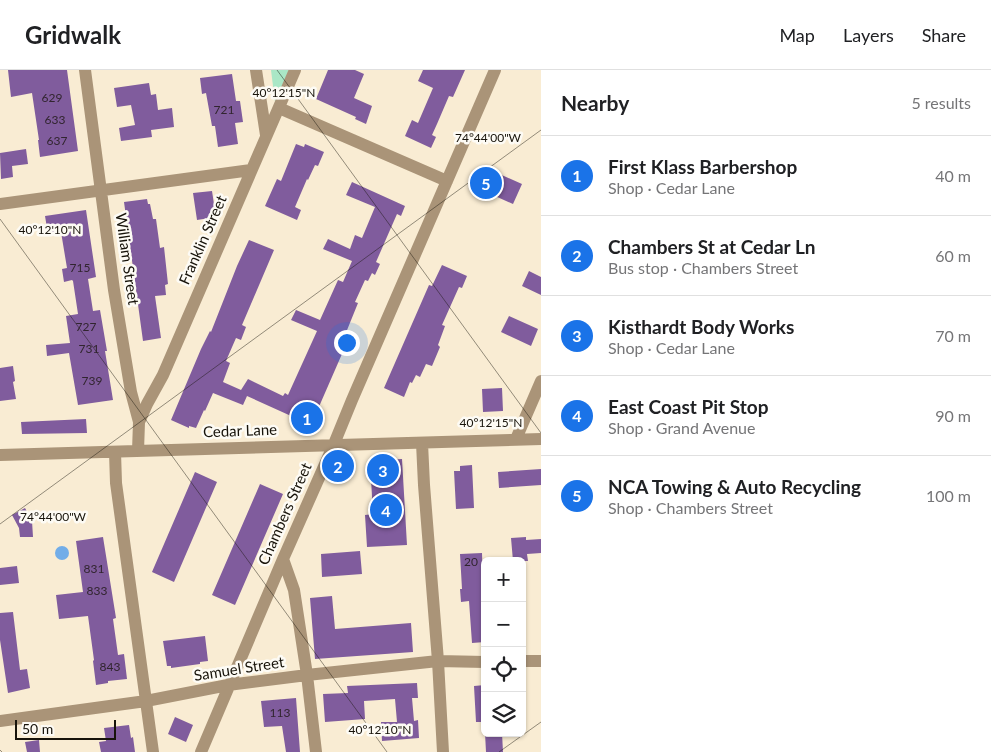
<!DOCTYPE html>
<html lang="en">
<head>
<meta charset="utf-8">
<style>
	body { margin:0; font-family:Lato,sans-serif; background:#f6f6f6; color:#202124 }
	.controls { position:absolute; right:15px; bottom:15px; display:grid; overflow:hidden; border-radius:8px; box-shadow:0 1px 4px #0004 }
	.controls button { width:45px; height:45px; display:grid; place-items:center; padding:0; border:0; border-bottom:1px solid #e0e0e0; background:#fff; color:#202124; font:25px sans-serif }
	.scale { position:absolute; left:15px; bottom:12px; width:101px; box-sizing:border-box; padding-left:5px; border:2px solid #17130a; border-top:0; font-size:14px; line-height:18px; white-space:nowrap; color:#17130a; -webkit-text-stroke:4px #fdfbf5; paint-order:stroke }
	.you { position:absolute; left:346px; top:272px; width:18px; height:18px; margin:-12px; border:4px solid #fff; border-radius:50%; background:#1a73e8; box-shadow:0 0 0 8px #1a73e833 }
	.badge { display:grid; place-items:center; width:32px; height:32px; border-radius:50%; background:#1a73e8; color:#fff; font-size:16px; font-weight:700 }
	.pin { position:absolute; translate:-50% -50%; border:2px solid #fff; box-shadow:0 1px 5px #0006 }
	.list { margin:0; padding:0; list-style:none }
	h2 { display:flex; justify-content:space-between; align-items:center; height:65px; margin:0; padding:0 20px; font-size:21px }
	h2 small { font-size:16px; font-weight:400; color:#757577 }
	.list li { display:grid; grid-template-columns:32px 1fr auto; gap:15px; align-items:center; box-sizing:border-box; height:80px; padding:0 20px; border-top:1px solid #e0e0e0 }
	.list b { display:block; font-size:19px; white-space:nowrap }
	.list p { margin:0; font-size:16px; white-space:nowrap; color:#757577 }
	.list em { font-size:16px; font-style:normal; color:#757577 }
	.icon { flex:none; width:28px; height:28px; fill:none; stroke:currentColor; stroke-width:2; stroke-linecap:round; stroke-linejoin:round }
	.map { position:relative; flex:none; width:541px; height:682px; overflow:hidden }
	header { display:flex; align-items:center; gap:30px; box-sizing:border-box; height:70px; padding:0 25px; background:#fff; border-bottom:1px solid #e0e0e0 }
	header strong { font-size:24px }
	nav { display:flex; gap:28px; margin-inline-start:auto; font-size:18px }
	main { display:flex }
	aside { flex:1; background:#fff }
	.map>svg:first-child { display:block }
</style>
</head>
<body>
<header>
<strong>Gridwalk</strong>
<nav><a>Map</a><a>Layers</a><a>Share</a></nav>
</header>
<main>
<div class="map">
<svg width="541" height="682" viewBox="0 0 541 682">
	<rect width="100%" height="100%" fill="#f9ecd3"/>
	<path fill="#aae7c6" d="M271 0H289L275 32Z"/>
	<path fill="#72ade8" d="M55 483a7 7 0 1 1 14 0a7 7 0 1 1-14 0Z"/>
	<path fill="#805c9d" d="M8 0H67L78 81 40 87 38 70H39L32 23 11 27Z
		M328 0H355L364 4 354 28 372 36 366 54 355 49 356 47 316 29Z
		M423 0H465L453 27 449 26 437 54 432 65 436 67 431 78 405 66 412 50 418 53 433 18 418 11Z
		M232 4 236 31H240L243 52 235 53 238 74 218 77 215 56H212L206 23 202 24 200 8Z
		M149 13 151 25 156 24 158 40 172 38 174 57 151 60 152 67 121 71 119 58 135 55 131 35 117 37 114 18Z
		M296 74 304 77 305 74 324 82 318 96 315 95 308 110 307 109 295 137 301 140 297 150 265 136 277 109 281 111Z
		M26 79 28 94 12 96 13 107 1 109 0 83Z
		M484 97 522 114 513 134 475 117Z
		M352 112 405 136 401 146 397 144 376 192 380 194 375 205 372 203 368 211 365 210 355 232 358 233 341 275 345 277 311 355 247 326 243 335 213 323 205 341 204 340 196 358 189 356V358L171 350 201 279 210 261 211 262 237 196 249 170 274 180 242 255 246 257 241 270 236 268 226 291 230 293 223 312 241 320 248 309 283 326 285 323 288 325 317 261 291 250 296 240 320 250 338 210 343 212 352 191 323 179 328 169 350 179 355 165 362 168 375 137 346 125Z
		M212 121 216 147 197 150 193 123Z
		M147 129 148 134H150L153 149H156L160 178 164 177 168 214 165 215 166 225 155 226 161 268 143 271 124 132Z
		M86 140 96 207 88 209 93 241 100 240 107 281H105L113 330 78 335 69 283 47 286 46 275 70 273 66 246 78 244 73 211 72 210 64 212 62 199 67 198 61 162 48 164 45 146Z
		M442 195 467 206 462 218 459 217 442 255 445 256 438 275 440 277 432 296 426 294 420 307 416 305 412 313 410 312 404 327 384 318 429 215 432 216Z
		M529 201 541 207V225L522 216Z
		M509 246 538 259 531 276 501 262Z
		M13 296 15 311 13 312 16 329 0 331V298Z
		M502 318 503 341 483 342 482 319Z
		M86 349 87 363 22 364 21 352Z
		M402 389 407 475 367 477 365 445 373 444 370 391Z
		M472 395 474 438 456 439 454 401H460V396Z
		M541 399V415L499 418 498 402Z
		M195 402 217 412 174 512 152 502Z
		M260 414 283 424 235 535 212 525Z
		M25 438 32 451 33 467H20L19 458 12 445Z
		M103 467 116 548 113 549 118 585 124 584 127 609 108 611V613L96 615 93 591 94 590 88 546 59 549 56 525 83 522 76 471Z
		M526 467V470L541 469V483L527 484 528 491H513L511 468Z
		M360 481 362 504 322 507 321 484Z
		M482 483 483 515H485V572L472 573 469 531 461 532 460 519H462L460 484Z
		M17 496 19 513 0 515V498Z
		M332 526 335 559 411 553 413 582 315 589 310 528Z
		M13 542 20 600 27 599 30 618 8 623 0 570V543Z
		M205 566 208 591 200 592V594L171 598V596H167L163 571Z
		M417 613 418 628H412L414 651 418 650 419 668 382 671 381 652H397L395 629 364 631 365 649 325 652 323 624 348 623 347 616Z
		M485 615V652H476L474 616Z
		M296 628 300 682H286L282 656 264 657 261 631Z
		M175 647 193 655 186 672 168 664Z
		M129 655 131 668 133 667 135 682H101L99 672 106 671 104 658Z
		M485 663H502L503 682H486Z
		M39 670 40 682H27L25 672Z"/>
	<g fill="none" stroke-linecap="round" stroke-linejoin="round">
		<path stroke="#aa9478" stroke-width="12" d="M85 0 114 220 131 322 139 352 138 381
			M256 0 266 65
			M279 38 447 111
			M0 134 251 100
			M139 352 147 334 163 305 295 0
			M516 369 541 311
			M422 373 424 415 438 591 443 682
			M115 382 116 413 153 682
			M0 385 541 369
			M283 489 294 520 307 605 316 682
			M522 591H541
			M0 651 146 631 228 615 307 605 438 591 485 592
			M201 682 283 489 334 374 352 330 495 0"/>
	</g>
	<path fill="none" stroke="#17130a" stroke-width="1" stroke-opacity="0.45" d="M277 0 541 363M0 149 387 682M0 454 541 60M0 680 2 682M499 682 541 652"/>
	<g text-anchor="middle" stroke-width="5" stroke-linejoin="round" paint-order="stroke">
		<g font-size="12" fill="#31252f">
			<text x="52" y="32">629</text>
			<text x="224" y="44">721</text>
			<text x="55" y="54">633</text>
			<text x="57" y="75">637</text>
			<text x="80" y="202">715</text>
			<text x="86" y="261">727</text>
			<text x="89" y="283">731</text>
			<text x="92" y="315">739</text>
			<text x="471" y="496">20</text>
			<text x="94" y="503">831</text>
			<text x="97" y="525">833</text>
			<text x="110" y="601">843</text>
			<text x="280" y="647">113</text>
		</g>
		<g font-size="15" fill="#17130a" stroke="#fdfbf5">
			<text transform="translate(203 170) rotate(-66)" y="5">Franklin Street</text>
			<text transform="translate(127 189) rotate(82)" y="5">William Street</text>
			<text transform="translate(240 361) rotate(-2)" y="5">Cedar Lane</text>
			<text transform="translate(285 444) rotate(-66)" y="5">Chambers Street</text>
			<text transform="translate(239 599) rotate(-9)" y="5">Samuel Street</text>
		</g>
	</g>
	<g font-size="12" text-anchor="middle" fill="#17130a" stroke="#fdfbf5" stroke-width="5" stroke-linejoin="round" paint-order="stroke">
		<text x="284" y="27">40°12'15"N</text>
		<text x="488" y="72">74°44'00"W</text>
		<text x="50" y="164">40°12'10"N</text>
		<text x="491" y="357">40°12'15"N</text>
		<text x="53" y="451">74°44'00"W</text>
		<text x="380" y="664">40°12'10"N</text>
	</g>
</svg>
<div class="controls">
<button>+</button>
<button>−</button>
<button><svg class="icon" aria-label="locate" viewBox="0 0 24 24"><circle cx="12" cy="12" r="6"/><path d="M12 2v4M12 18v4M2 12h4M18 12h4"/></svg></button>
<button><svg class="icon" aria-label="layers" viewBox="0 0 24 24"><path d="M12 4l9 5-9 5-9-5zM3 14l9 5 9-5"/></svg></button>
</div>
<div class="scale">50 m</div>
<div class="you"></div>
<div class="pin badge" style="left:307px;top:348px">1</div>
<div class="pin badge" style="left:338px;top:396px">2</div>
<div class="pin badge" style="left:383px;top:400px">3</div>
<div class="pin badge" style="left:386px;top:440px">4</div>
<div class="pin badge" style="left:486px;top:113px">5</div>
</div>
<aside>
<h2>Nearby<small>5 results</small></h2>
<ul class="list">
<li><span class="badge">1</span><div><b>First Klass Barbershop</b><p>Shop · Cedar Lane</p></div><em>40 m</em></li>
<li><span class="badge">2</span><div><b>Chambers St at Cedar Ln</b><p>Bus stop · Chambers Street</p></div><em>60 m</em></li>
<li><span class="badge">3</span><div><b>Kisthardt Body Works</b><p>Shop · Cedar Lane</p></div><em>70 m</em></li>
<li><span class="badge">4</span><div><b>East Coast Pit Stop</b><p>Shop · Grand Avenue</p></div><em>90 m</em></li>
<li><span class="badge">5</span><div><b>NCA Towing &amp; Auto Recycling</b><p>Shop · Chambers Street</p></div><em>100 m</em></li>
</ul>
</aside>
</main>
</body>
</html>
